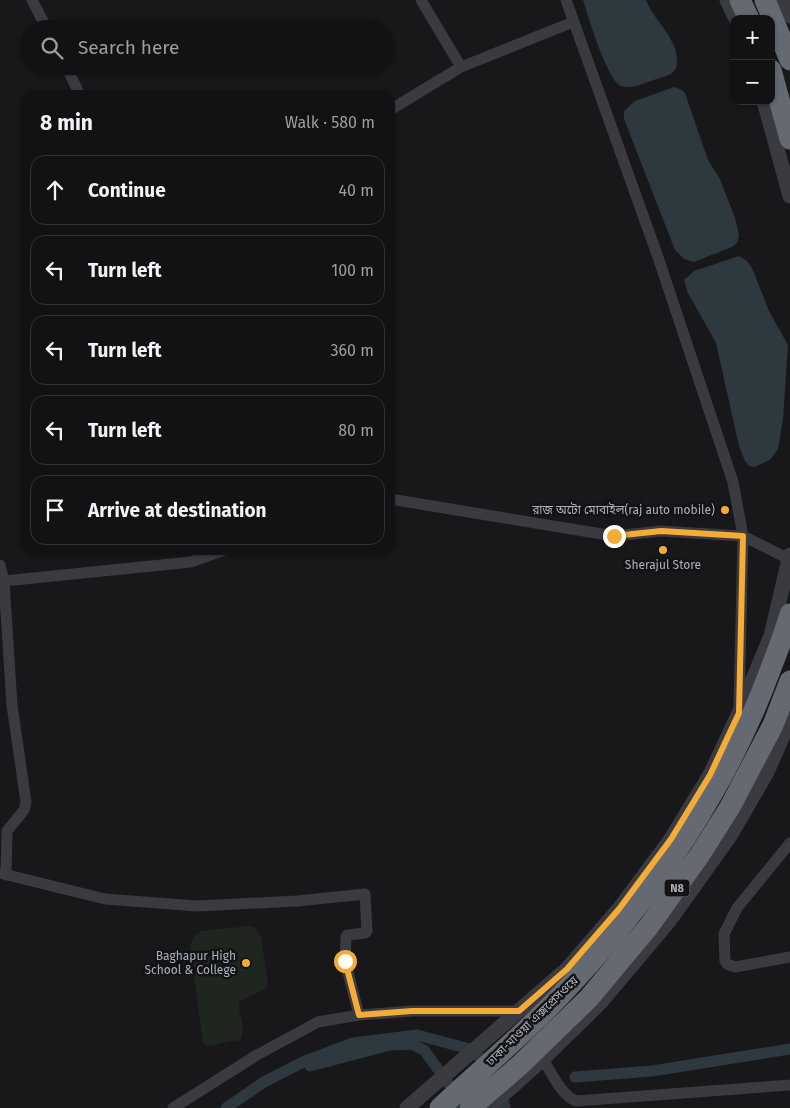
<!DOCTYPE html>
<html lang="en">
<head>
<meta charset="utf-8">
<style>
	body { margin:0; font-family:"Fira Sans","Noto Sans Bengali",sans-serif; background:#1b1b1d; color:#f1f3f6 }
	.controls { position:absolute; right:15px; top:15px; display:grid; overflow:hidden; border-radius:10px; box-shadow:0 1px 4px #0004 }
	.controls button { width:45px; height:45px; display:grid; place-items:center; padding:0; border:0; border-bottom:1px solid #313234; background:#121214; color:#f1f3f6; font:25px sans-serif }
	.stop { position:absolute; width:15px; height:15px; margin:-11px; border:4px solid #f5ac36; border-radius:50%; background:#fff }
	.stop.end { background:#f5ac36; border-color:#fff; box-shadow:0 1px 5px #0008 }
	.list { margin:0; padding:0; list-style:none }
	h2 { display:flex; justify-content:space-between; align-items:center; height:65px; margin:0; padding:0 20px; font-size:21px }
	h2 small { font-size:16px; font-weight:400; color:#9c9ea0 }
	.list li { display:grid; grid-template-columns:32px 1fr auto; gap:15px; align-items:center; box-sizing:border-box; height:70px; margin:0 10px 10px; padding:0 10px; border:1px solid #313234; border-radius:15px }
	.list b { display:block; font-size:19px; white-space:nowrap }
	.list em { font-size:16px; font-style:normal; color:#9c9ea0 }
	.icon { flex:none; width:28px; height:28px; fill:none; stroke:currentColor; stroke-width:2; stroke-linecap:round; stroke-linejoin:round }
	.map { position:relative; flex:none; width:790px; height:1108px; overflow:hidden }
	.search { position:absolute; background:#121214; box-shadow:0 1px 4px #0004; left:20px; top:20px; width:375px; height:55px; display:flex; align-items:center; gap:12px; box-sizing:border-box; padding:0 18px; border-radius:28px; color:#9c9ea0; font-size:19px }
	.panel { position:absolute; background:#121214; box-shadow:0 1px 4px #0004; left:20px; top:90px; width:375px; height:465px; border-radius:15px }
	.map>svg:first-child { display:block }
</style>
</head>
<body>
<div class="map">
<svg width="790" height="1108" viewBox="0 0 790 1108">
	<rect width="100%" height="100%" fill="#18181b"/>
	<path fill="#1e261f" d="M250 926 256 928 261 937 268 984 266 989 240 1001C236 1014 248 1026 240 1040L207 1046 203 1043 190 946C192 939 195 934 202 931Z"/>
	<path fill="#2e383f" d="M583 0H646C654 21 676 36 677 60 678 73 668 76 657 79 646 82 632 90 621 86 607 80 588 16 583 0Z
		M674 87 680 89 685 93 708 160 720 179 735 218 739 235 737 243 732 247 694 262 684 259 675 250 624 119V111L635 101Z
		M739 256 747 261 752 268 769 311 788 345 783 419 778 449 770 460 754 467 749 466 745 461 739 446 716 343 688 293 684 280 694 271Z"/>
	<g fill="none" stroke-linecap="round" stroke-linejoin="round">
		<path stroke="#2e383f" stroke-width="11" d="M310 1066 390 1045 411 1044 424 1050 454 1091 457 1108
			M575 1077 652 1071 790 1049
			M501 1088 505 1108
			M226 1108 264 1082 303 1062 353 1043 417 1035 470 1049 491 1067"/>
		<path stroke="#393b40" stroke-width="11" d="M32 0 47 29
			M421 0 461 67 573 22
			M566 0 659 260 733 482 743 536 739 706
			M66 66 80 95
			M390 110 461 67
			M390 499 614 536 661 531 743 536 789 559
			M0 565 4 581 12 705 26 802 24 810 7 831 6 875
			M4 581 191 562 224 550
			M790 843 737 908 724 934 725 961 727 964 735 967 790 957
			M0 873 105 899 197 906 297 901 365 894 367 931 365 933 347 935 346 937 345 961 359 1015
			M543 1059C551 1072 561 1095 576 1101L790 1085
			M173 1108 257 1055 318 1022 359 1015 413 1011H519"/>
		<path stroke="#393b40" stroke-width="15" d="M727 0 736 19
			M783 0 790 16
			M764 101 790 196
			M407 1108 567 969 619 909 671 839 710 775 739 713 771 636 790 555
			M488 1108 543 1059 601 1002 670 920 730 836 767 772 790 720"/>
		<path stroke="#656971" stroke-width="21" d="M740 0 749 19
			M765 0 790 60
			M771 70 790 139
			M440 1108C484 1067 531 1028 572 983 656 893 729 783 771 668 778 650 785 632 790 614
			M470 1108 520 1065 589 998 649 926 699 856 730 807 773 725 790 681"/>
	</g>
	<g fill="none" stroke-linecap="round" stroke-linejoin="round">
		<path stroke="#f5ac36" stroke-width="6" d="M345 961 359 1015 412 1011H519L567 969 619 909 671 839 710 775 739 713 743 536 661 531 614 536"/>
	</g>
	<g fill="#f5ac36" stroke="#131316" stroke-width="2">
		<circle cx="725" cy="510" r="5"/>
		<circle cx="663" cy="550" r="5"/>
		<circle cx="246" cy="963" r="5"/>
	</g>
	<g text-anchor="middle" stroke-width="5" stroke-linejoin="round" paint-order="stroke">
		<rect fill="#131316" stroke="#7d8189" stroke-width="1" x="664.5" y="879.5" width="25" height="17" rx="4"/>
		<g font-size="11" font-weight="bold" fill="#aab0ba">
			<text x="677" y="892">N8</text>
		</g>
		<g font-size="12" fill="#aab0ba" stroke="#131316" text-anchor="end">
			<text x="715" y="514">রাজ অটো মোবাইল(raj auto mobile)</text>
			<text x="663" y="569" text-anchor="middle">Sherajul Store</text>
			<text x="236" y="960">Baghapur High<tspan x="236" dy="14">School &amp; College</tspan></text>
		</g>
		<g font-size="12" fill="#aab0ba" stroke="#131316">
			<text transform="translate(532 1021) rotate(-44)" y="4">ঢাকা-মাওয়া এক্সপ্রেসওয়ে</text>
		</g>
	</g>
</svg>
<div class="controls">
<button>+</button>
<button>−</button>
</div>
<div class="stop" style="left:345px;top:961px"></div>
<div class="stop end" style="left:614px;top:536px"></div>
<div class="search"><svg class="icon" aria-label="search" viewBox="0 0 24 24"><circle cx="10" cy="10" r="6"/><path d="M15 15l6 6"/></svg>Search here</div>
<section class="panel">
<h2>8 min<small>Walk · 580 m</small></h2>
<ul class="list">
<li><svg class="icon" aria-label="ahead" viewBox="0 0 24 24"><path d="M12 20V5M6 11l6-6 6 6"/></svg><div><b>Continue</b></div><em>40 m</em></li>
<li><svg class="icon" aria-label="left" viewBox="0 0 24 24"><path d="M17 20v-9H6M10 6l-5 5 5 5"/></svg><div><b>Turn left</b></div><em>100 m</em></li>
<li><svg class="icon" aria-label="left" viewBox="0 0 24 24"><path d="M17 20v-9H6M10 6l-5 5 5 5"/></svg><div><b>Turn left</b></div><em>360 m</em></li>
<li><svg class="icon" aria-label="left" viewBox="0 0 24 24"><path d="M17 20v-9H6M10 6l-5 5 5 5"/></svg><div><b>Turn left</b></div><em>80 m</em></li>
<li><svg class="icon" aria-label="arrive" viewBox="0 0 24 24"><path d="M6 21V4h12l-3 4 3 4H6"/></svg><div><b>Arrive at destination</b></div></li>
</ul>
</section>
</div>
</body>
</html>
